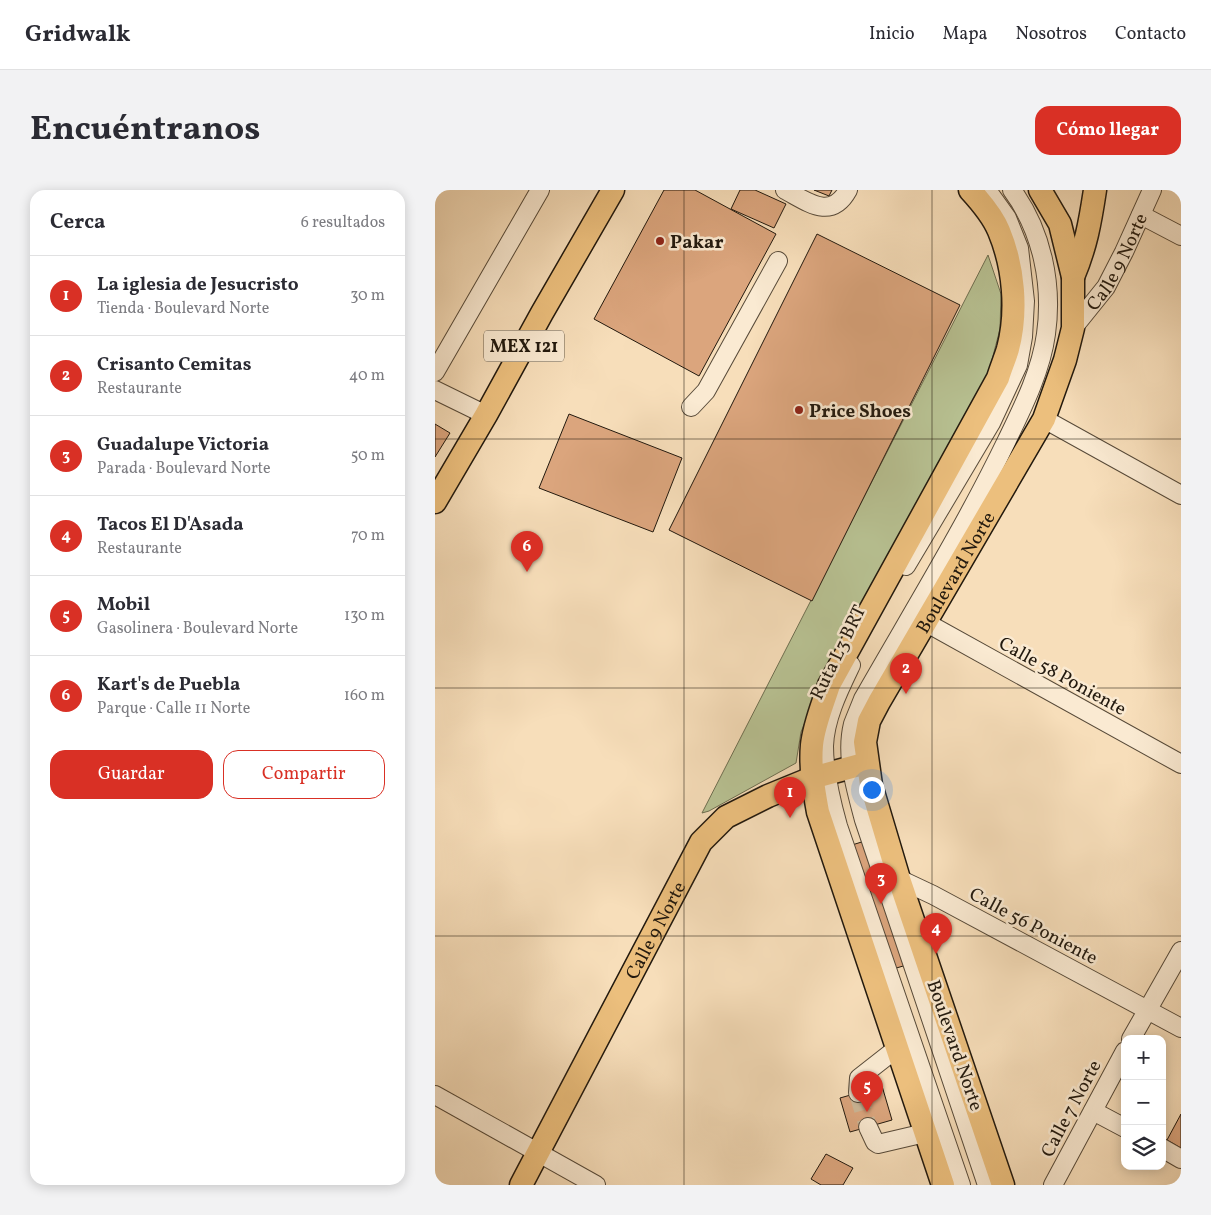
<!DOCTYPE html>
<html lang="es">
<head>
<meta charset="utf-8">
<style>
	body { margin:0; font-family:Vollkorn,serif; background:#f2f2f3; color:#2b2b33 }
	.controls { position:absolute; right:15px; bottom:15px; display:grid; overflow:hidden; border-radius:10px; box-shadow:0 2px 12px #0003 }
	.controls button { width:45px; height:45px; display:grid; place-items:center; padding:0; border:0; border-bottom:1px solid #e1e1e2; background:#fff; color:#2b2b33; font:25px sans-serif }
	.you { position:absolute; left:436px; top:599px; width:18px; height:18px; margin:-12px; border:4px solid #fff; border-radius:50%; background:#1a73e8; box-shadow:0 0 0 8px #1a73e833 }
	.badge { display:grid; place-items:center; width:32px; height:32px; border-radius:50%; background:#d93025; color:#fff; font-size:16px; font-weight:700 }
	.pin { position:absolute; translate:-50% -41px; filter:drop-shadow(0 1px 2px #0008) }
	.pin::after { content:''; position:absolute; top:26px; width:18px; height:15px; background:inherit; clip-path:polygon(0 0,100% 0,50% 100%) }
	.list { margin:0; padding:0; list-style:none }
	h2 { display:flex; justify-content:space-between; align-items:center; height:65px; margin:0; padding:0 20px; font-size:21px }
	h2 small { font-size:16px; font-weight:400; color:#7c7c81 }
	.list li { display:grid; grid-template-columns:32px 1fr auto; gap:15px; align-items:center; box-sizing:border-box; height:80px; padding:0 20px; border-top:1px solid #e1e1e2 }
	.list b { display:block; font-size:19px; white-space:nowrap }
	.list p { margin:0; font-size:16px; white-space:nowrap; color:#7c7c81 }
	.list em { font-size:16px; font-style:normal; color:#7c7c81 }
	.actions { display:flex; gap:10px; padding:15px 20px }
	.actions a { flex:1; padding:11px 0; border:1px solid #d93025; border-radius:15px; text-align:center; font-size:18px; color:#d93025 }
	.actions .main { background:#d93025; color:#fff }
	.icon { flex:none; width:28px; height:28px; fill:none; stroke:currentColor; stroke-width:2; stroke-linecap:round; stroke-linejoin:round }
	.map { position:relative; flex:none; width:746px; height:995px; overflow:hidden; border-radius:15px }
	header { display:flex; align-items:center; gap:30px; box-sizing:border-box; height:70px; padding:0 25px; background:#fff; border-bottom:1px solid #e1e1e2 }
	header strong { font-size:24px }
	nav { display:flex; gap:28px; margin-inline-start:auto; font-size:18px }
	.intro { display:flex; align-items:center; justify-content:space-between; box-sizing:border-box; height:120px; padding:0 30px }
	h1 { margin:0; font-size:35px }
	.button { padding:12px 22px; border-radius:15px; background:#d93025; color:#fff; font-size:18px; font-weight:700 }
	main { display:flex; gap:30px; padding:0 30px }
	aside { flex:1; background:#fff; border-radius:15px; box-shadow:0 2px 12px #0003 }
	.map>svg:first-child { display:block }
</style>
</head>
<body>
<header>
<strong>Gridwalk</strong>
<nav><a>Inicio</a><a>Mapa</a><a>Nosotros</a><a>Contacto</a></nav>
</header>
<div class="intro"><h1>Encuéntranos</h1><a class="button">Cómo llegar</a></div>
<main>
<aside>
<h2>Cerca<small>6 resultados</small></h2>
<ul class="list">
<li><span class="badge">1</span><div><b>La iglesia de Jesucristo</b><p>Tienda · Boulevard Norte</p></div><em>30 m</em></li>
<li><span class="badge">2</span><div><b>Crisanto Cemitas</b><p>Restaurante</p></div><em>40 m</em></li>
<li><span class="badge">3</span><div><b>Guadalupe Victoria</b><p>Parada · Boulevard Norte</p></div><em>50 m</em></li>
<li><span class="badge">4</span><div><b>Tacos El D'Asada</b><p>Restaurante</p></div><em>70 m</em></li>
<li><span class="badge">5</span><div><b>Mobil</b><p>Gasolinera · Boulevard Norte</p></div><em>130 m</em></li>
<li><span class="badge">6</span><div><b>Kart's de Puebla</b><p>Parque · Calle 11 Norte</p></div><em>160 m</em></li>
</ul>
<div class="actions"><a class="main">Guardar</a><a>Compartir</a></div>
</aside>
<div class="map">
<svg width="746" height="995" viewBox="0 0 746 995">
	<rect width="100%" height="100%" fill="#f7deba"/>
	<filter id="stains"><feTurbulence type="fractalNoise" baseFrequency=".004" numOctaves="4"/><feColorMatrix values="0 0 0 0 .2 0 0 0 0 .09 0 0 0 0 .02 0 0 0 .5 -.17"/></filter>
	<radialGradient id="worn" r=".72"><stop offset=".6" stop-color="#630" stop-opacity="0"/><stop offset="1" stop-color="#630" stop-opacity=".3"/></radialGradient>
	<path fill="#b8c293" stroke="#6d6e50" d="M553 65 566 104 565 139 553 185 390 484 366 542 361 573 274 621 267 623Z"/>
	<path fill="#dba57d" stroke="#22190e" d="M229 0H260L341 44 264 186 159 129Z
		M305 0H320L351 14 339 38 296 19Z
		M379 0H397L394 6Z
		M382 44 525 115 377 411 234 340Z
		M134 224 247 268 218 342 104 298Z
		M0 234 15 243 0 267Z
		M433 650 475 774 458 779 417 655Z
		M447 896 457 930 415 942 405 908Z
		M746 924V958L732 950Z
		M391 964 418 978 408 995H386L376 989Z"/>
	<g fill="none" stroke-linecap="round" stroke-linejoin="round">
		<path stroke="#ccb798" stroke-width="18" stroke-dasharray="18 9" stroke-linecap="butt" d="M423 903 433 937"/>
		<g stroke="#574a39" stroke-width="20">
			<g id="minor">
				<path d="M350 0C373 12 396 31 413 0"/>
				<path d="M706 25 746 46"/>
				<path id="s1" d="M638 138 671 97 689 62 717 0"/>
				<path d="M0 182 105 0"/>
				<path d="M0 200 51 225"/>
				<path d="M256 217 271 201 343 71"/>
				<path d="M609 229 746 305"/>
				<path d="M471 376 556 233 583 175 588 147 590 111 584 58 572 28 552 0"/>
				<path d="M490 432 746 574"/>
				<path d="M416 475C404 500 390 528 389 556 389 583 396 611 403 636L526 995"/>
				<path d="M464 689 498 705 746 838"/>
				<path d="M696 849 746 761"/>
				<path d="M423 903 424 888 461 859"/>
				<path d="M0 905 161 995"/>
				<path d="M658 921 690 938"/>
				<path d="M433 937 440 952 443 954 490 943"/>
				<path d="M727 958 746 969"/>
				<path d="M552 995 429 630C421 599 410 566 418 534 421 526 425 517 428 509 477 423 529 339 572 250 588 217 606 181 611 144 618 94 607 41 577 0"/>
				<path d="M618 995 690 861"/>
			</g>
		</g>
		<g stroke="#22190e" stroke-width="25">
			<g id="major">
				<path d="M638 87C651 56 655 33 660 0"/>
				<path d="M0 312 51 225 107 123 178 0"/>
				<path id="s2" d="M86 995 266 652 291 627 333 606 377 588 432 573"/>
				<path d="M508 995 383 622C379 600 375 578 377 555 379 535 388 514 394 495L563 188C566 178 570 169 573 159 583 121 579 77 564 41 558 26 546 12 535 0"/>
				<path id="s3" d="M568 995 464 689 436 595 430 552 434 531 444 512 609 229 630 170 638 138V87L625 34 605 0"/>
			</g>
		</g>
		<use href="#minor" stroke="#faead2" stroke-width="18"/>
		<use href="#major" stroke="#ecbf7d" stroke-width="22"/>
	</g>
	<path fill="none" stroke="#22190e" stroke-width="1" stroke-opacity="0.55" d="M249 0V995M497 0V995M0 249H746M0 498H746M0 746H746"/>
	<g fill="#8f2418" stroke="#faead2" stroke-width="2">
		<circle cx="225" cy="51" r="5"/>
		<circle cx="364" cy="220" r="5"/>
	</g>
	<g text-anchor="middle" stroke-width="5" stroke-linejoin="round" paint-order="stroke">
		<rect fill="#faead2" stroke="#635849" stroke-width="1" x="49" y="140.5" width="80" height="31" rx="4"/>
		<g font-size="18" font-weight="bold" fill="#22190e">
			<text x="89" y="162">MEX 121</text>
		</g>
		<g font-size="19" font-weight="bold" fill="#22190e" stroke="#faead2" text-anchor="start">
			<text x="235" y="58">Pakar</text>
			<text x="374" y="227">Price Shoes</text>
		</g>
		<g font-size="19" fill="#22190e" stroke="#faead2">
			<text dy="7" stroke="none"><textPath href="#s1" startOffset="80">Calle 9 Norte</textPath></text>
			<text dy="7" stroke="none"><textPath href="#s3" startOffset="658">Boulevard Norte</textPath></text>
			<text transform="translate(402 462) rotate(-64)" y="7">Ruta L3 BRT</text>
			<text transform="translate(628 485) rotate(29)" y="7">Calle 58 Poniente</text>
			<text transform="translate(599 735) rotate(28)" y="7">Calle 56 Poniente</text>
			<text dy="7" stroke="none"><textPath href="#s2" startOffset="288">Calle 9 Norte</textPath></text>
			<text transform="translate(521 855) rotate(71)" y="7">Boulevard Norte</text>
			<text transform="translate(635 918) rotate(-62)" y="7">Calle 7 Norte</text>
		</g>
	</g>
	<rect width="100%" height="100%" filter="url(#stains)"/>
	<rect width="100%" height="100%" fill="url(#worn)"/>
</svg>
<div class="controls">
<button>+</button>
<button>−</button>
<button><svg class="icon" aria-label="layers" viewBox="0 0 24 24"><path d="M12 4l9 5-9 5-9-5zM3 14l9 5 9-5"/></svg></button>
</div>
<div class="you"></div>
<div class="pin badge" style="left:355px;top:628px">1</div>
<div class="pin badge" style="left:471px;top:504px">2</div>
<div class="pin badge" style="left:446px;top:714px">3</div>
<div class="pin badge" style="left:501px;top:764px">4</div>
<div class="pin badge" style="left:432px;top:922px">5</div>
<div class="pin badge" style="left:92px;top:382px">6</div>
</div>
</main>
</body>
</html>
